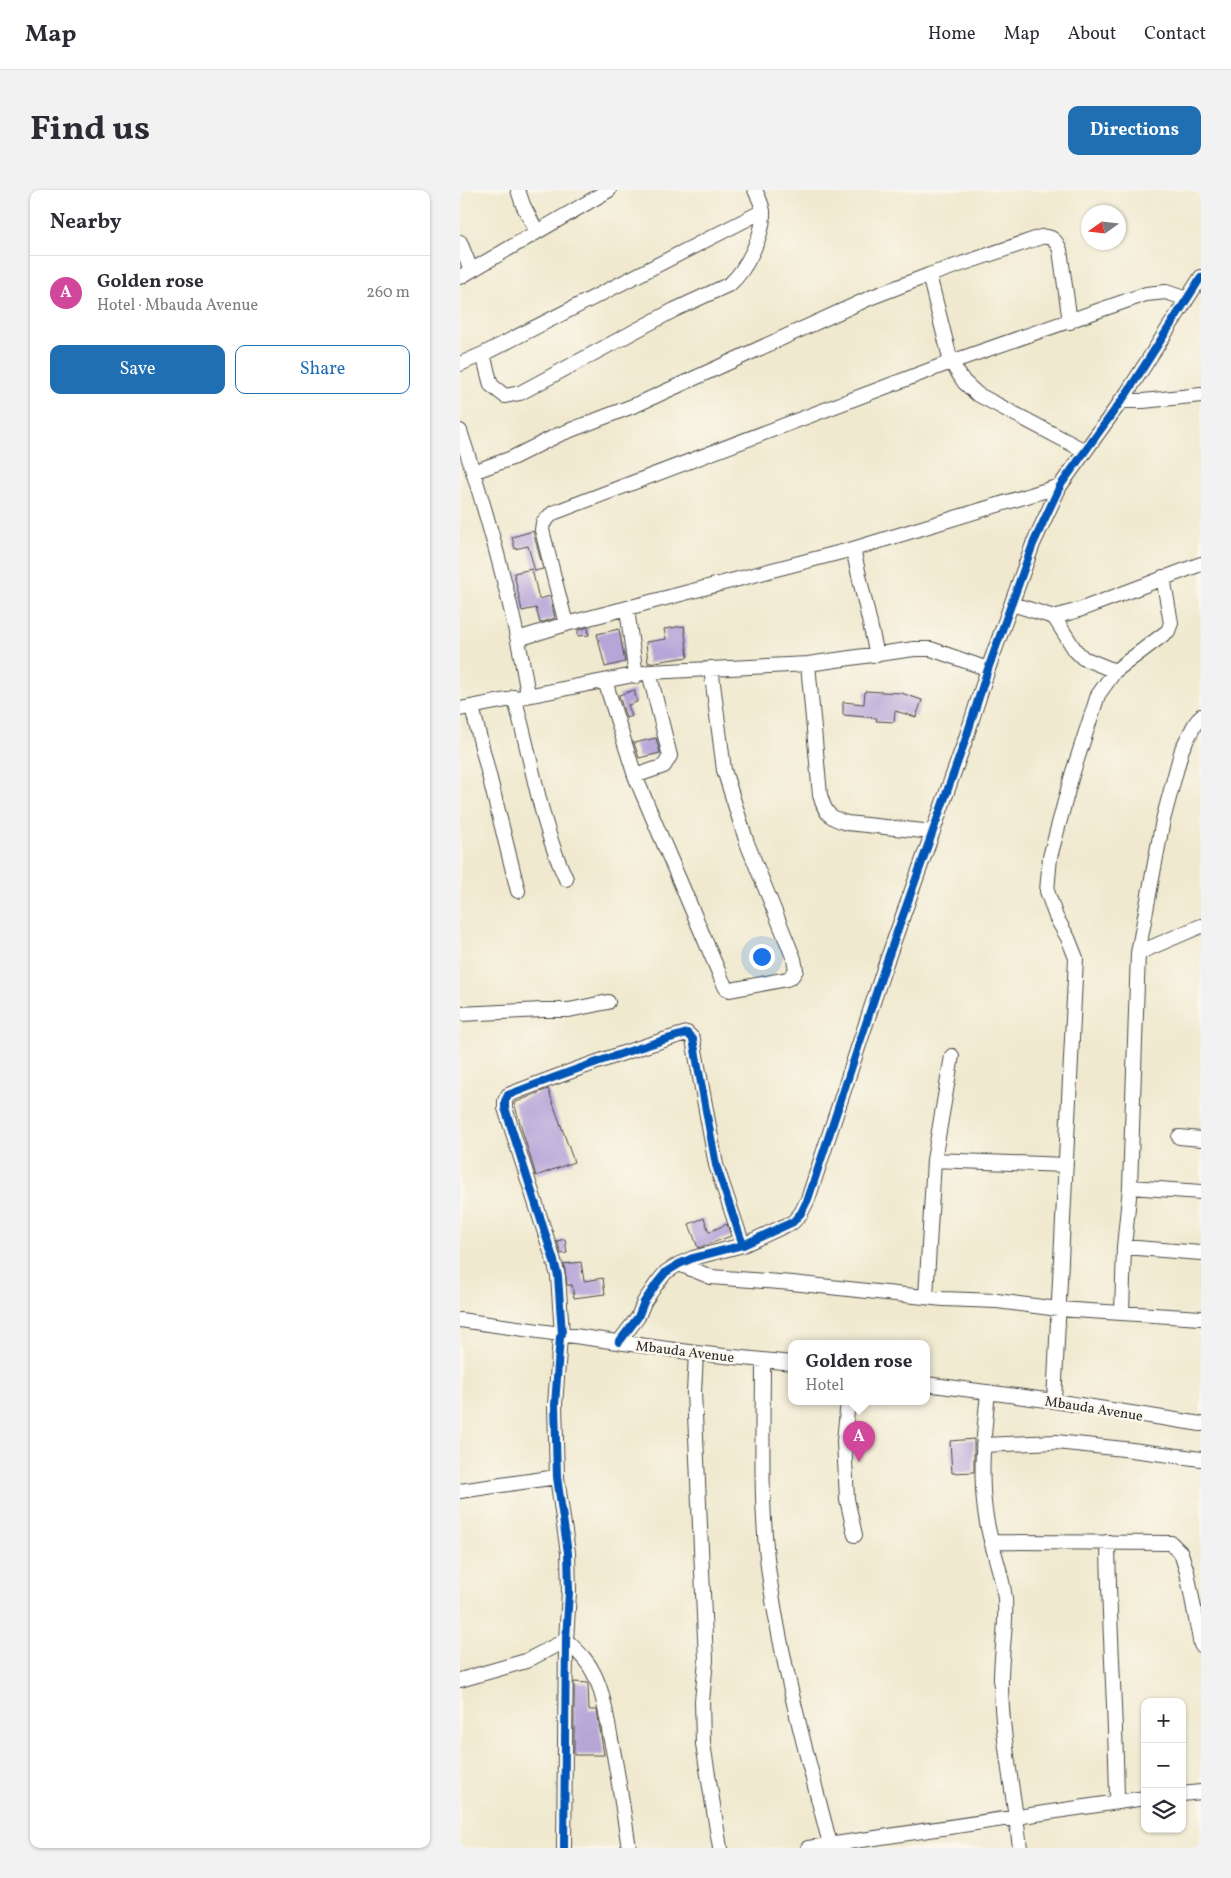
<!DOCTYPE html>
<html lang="en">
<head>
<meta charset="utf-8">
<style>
	body { margin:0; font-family:Vollkorn,serif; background:#f2f2f3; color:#2b2b33 }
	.controls { position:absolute; right:15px; bottom:15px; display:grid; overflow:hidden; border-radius:10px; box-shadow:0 1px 4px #0004 }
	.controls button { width:45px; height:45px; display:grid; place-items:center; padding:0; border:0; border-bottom:1px solid #e1e1e2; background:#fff; color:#2b2b33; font:25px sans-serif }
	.compass { position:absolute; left:621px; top:15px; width:45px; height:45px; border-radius:50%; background:#fff; box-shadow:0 1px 4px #0004; rotate:256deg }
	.you { position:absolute; left:301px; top:766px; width:18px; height:18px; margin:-12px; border:4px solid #fff; border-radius:50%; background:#1a73e8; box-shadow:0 0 0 8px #1a73e833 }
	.badge { display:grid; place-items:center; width:32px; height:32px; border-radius:50%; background:#1f6fb2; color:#fff; font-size:16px; font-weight:700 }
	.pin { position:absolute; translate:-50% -41px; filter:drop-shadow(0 1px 2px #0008) }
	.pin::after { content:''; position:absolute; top:26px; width:18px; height:15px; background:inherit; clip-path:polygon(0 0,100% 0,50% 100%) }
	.popup { position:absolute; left:328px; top:1150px; width:142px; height:65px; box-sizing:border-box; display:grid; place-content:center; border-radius:10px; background:#fff; filter:drop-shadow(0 1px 4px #0005); font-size:16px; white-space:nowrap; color:#7c7c81 }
	.popup b { font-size:19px; color:#2b2b33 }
	.popup::after { content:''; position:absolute; left:50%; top:100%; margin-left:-10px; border:10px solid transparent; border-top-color:#fff }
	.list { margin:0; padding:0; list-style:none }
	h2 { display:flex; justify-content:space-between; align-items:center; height:65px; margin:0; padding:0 20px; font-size:21px }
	h2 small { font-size:16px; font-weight:400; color:#7c7c81 }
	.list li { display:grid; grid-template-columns:32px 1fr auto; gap:15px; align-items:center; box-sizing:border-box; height:75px; padding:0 20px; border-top:1px solid #e1e1e2 }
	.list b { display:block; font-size:19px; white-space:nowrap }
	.list p { margin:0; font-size:16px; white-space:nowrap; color:#7c7c81 }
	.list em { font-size:16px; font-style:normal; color:#7c7c81 }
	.actions { display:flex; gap:10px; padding:15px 20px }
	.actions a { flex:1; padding:11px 0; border:1px solid #1f6fb2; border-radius:10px; text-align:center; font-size:18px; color:#1f6fb2 }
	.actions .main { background:#1f6fb2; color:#fff }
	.icon { flex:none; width:28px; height:28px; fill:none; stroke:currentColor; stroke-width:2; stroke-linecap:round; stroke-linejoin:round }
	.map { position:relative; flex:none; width:741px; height:1658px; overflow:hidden; border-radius:10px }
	header { display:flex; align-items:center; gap:30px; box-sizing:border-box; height:70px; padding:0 25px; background:#fff; border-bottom:1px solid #e1e1e2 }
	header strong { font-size:24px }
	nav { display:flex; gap:28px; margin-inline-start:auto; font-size:18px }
	.intro { display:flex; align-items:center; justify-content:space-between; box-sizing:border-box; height:120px; padding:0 30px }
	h1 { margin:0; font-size:35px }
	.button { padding:12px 22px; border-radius:10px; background:#1f6fb2; color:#fff; font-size:18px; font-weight:700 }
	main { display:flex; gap:30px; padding:0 30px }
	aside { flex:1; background:#fff; border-radius:10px; box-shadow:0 1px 4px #0004 }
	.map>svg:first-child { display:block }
</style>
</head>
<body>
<header>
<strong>Map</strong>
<nav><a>Home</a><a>Map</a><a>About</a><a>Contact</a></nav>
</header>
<div class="intro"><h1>Find us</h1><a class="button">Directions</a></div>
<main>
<aside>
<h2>Nearby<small></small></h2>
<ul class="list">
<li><span class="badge" style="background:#d1479c">A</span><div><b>Golden rose</b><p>Hotel · Mbauda Avenue</p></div><em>260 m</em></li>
</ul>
<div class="actions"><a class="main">Save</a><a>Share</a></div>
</aside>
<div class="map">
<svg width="741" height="1658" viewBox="0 0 741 1658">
	<rect width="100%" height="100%" fill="#fbf7ec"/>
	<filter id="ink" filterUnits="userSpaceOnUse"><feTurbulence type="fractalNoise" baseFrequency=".02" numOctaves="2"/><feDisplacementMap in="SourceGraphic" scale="10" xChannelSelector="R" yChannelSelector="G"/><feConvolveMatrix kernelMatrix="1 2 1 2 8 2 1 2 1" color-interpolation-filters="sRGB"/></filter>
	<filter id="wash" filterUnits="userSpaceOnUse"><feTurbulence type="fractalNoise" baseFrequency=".0096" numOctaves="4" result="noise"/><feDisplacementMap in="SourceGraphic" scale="20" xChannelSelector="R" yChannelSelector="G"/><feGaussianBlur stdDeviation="1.12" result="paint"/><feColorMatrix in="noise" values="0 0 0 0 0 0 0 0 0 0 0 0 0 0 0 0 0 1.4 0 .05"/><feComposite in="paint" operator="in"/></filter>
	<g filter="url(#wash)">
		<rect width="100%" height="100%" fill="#f0e9cf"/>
		<g id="blocks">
			<path fill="#b6a6d8" d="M73 341 83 379 75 381 68 356 55 359 52 347Z
				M72 379 79 409 90 406 95 428 80 433 76 418 62 421 54 383Z
				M224 436 228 467 188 473 186 452 206 449 204 439Z
				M128 437 129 445 118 446V440Z
				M159 439 165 472 145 477 137 444Z
				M174 500 177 512 168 515 172 526 166 528 159 505Z
				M405 501 441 503 462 510 456 527 435 521 434 532 416 531 417 528 383 525V512L404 514Z
				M196 548 200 563 179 568 174 553Z
				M88 899 114 972 76 986 54 913Z
				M244 1028 249 1042 267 1034 271 1046 238 1058 229 1034Z
				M105 1049 107 1063 101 1064 97 1051Z
				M121 1072 124 1091 143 1088 145 1104 114 1108 112 1095H107L104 1074Z
				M514 1249V1282L492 1283 490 1251Z
				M114 1492 128 1493 129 1520H137L144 1565H114Z"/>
		</g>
	</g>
	<g filter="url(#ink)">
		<use href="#blocks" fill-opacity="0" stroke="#494844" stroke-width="1"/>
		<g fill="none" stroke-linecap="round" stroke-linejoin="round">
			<g stroke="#494844" stroke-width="16">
				<path id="minor" d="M58 0 63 15 77 42
					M0 52 11 80
					M469 85 491 172 504 192 517 204 625 261
					M0 87 149 0
					M23 164 31 195 45 206 60 203 214 120 270 94C286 80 304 44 303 23 303 15 298 7 295 0
					M0 174 23 164 303 21
					M660 211H683L741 205
					M0 241C28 326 54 417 68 505
					M13 282 52 268 98 245 178 214 412 107 469 85 581 47C592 46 596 50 600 60L610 132
					M393 359 417 465
					M552 414 594 427 619 420 741 374
					M167 419 176 486
					M594 427 615 460 623 468 655 481
					M106 434 82 340 83 333 93 323 491 172 686 104 706 102 727 109
					M58 449 106 434 393 359 600 296
					M348 474 360 605C365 623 369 628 387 633L473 642
					M145 491 175 586 262 790 266 798 270 800 327 789 332 786 336 780 334 769 287 653 264 580 251 478
					M54 507C72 568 79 631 106 689
					M12 517 58 701
					M0 519 189 482 348 474 454 459H471L528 479
					M175 586 204 576 210 566 189 482
					M678 763 741 736
					M0 824 82 820H109L148 812
					M719 947 741 949
					M474 970 606 975
					M670 997 741 1002
					M664 1057 741 1063
					M219 1074 251 1087 332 1093 483 1109 537 1111 598 1119 741 1128
					M466 1107 474 970 492 866
					M662 1123 664 1057 670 997 678 763 703 630 722 559 735 534 741 526
					M0 1130 236 1163 332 1173
					M159 1152 178 1127 184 1112 197 1093 206 1082 219 1074 233 1068 283 1055 333 1032 341 1023 348 1009 425 776 505 551 528 479 573 354 600 296 667 203 741 87
					M236 1163 234 1202 246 1470 242 1511 243 1554 260 1658
					M303 1170C303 1246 299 1323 311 1398 324 1484 348 1569 370 1654
					M466 1194 594 1211 741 1234
					M528 1202C524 1243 519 1287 526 1327 530 1355 542 1381 545 1409 547 1438 540 1467 541 1496 542 1550 554 1604 560 1658
					M388 1211 384 1251 387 1309 395 1345
					M594 1211 616 768 608 748 596 727 587 701 590 667 612 585 638 505 655 481 708 441 711 433 703 387
					M523 1255 596 1252 664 1259 741 1269
					M0 1301 97 1287
					M531 1352 711 1353 721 1363 727 1382 741 1455
					M648 1352C649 1439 656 1525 657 1612
					M0 1490 66 1471 106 1450C116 1460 127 1469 133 1482 143 1501 146 1523 150 1545 158 1582 163 1620 169 1658
					M722 1604 741 1602
					M104 1658 106 1450 109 1402 108 1363 97 1287 95 1215 100 1147 102 1144 98 1086 94 1071 45 918V911L48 905C107 882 166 861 227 843L233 849 256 975 283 1055
					M348 1658 685 1608"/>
			</g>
			<use href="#minor" stroke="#fff" stroke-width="14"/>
			<g stroke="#fbf7ec" stroke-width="11">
				<path id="cycleway" d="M159 1152 178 1127 184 1112 197 1093 206 1082 219 1074 233 1068 283 1055 333 1032 341 1023 348 1009 425 776 505 551 528 479 573 354 600 296 667 203 741 87
					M104 1658 106 1450 109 1402 108 1363 97 1287 95 1215 100 1147 102 1144 98 1086 94 1071 45 918V911L48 905C107 882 166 861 227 843L233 849 256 975 283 1055"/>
			</g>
			<use href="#cycleway" stroke="#0057b8" stroke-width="8"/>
		</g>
	</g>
	<g text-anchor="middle" stroke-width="5" stroke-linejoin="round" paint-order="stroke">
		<g font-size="14" fill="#2b2b2b" stroke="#fbf7ec">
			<text transform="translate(225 1161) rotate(7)" y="5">Mbauda Avenue</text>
			<text transform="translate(634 1218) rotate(9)" y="5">Mbauda Avenue</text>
		</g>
	</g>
</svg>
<div class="controls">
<button>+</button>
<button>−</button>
<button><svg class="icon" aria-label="layers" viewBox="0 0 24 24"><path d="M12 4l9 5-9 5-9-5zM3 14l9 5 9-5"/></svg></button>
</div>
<svg class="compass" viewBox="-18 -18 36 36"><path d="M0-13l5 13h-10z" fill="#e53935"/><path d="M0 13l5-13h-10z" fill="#7c7c81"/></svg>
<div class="you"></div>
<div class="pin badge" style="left:399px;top:1272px;background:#d1479c">A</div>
<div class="popup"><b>Golden rose</b>Hotel</div>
</div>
</main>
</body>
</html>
